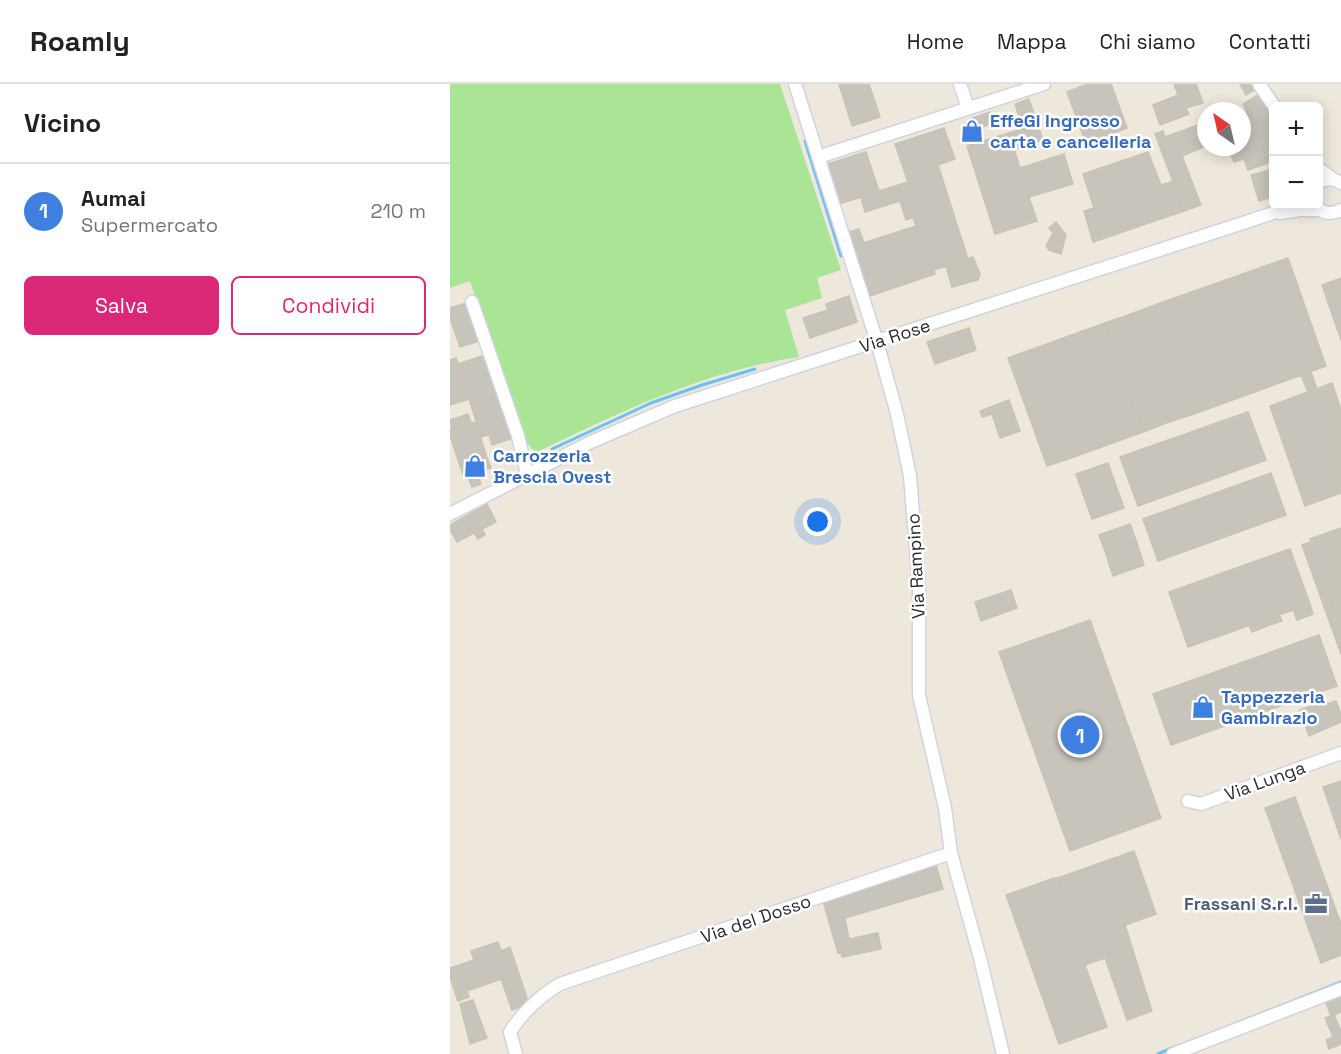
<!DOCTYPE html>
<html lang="it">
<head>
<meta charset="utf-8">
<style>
	body { margin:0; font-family:"Space Grotesk",sans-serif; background:#f6f6f6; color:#222 }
	.controls { position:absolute; right:18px; top:18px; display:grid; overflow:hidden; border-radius:9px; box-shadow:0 3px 15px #0003 }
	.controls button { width:54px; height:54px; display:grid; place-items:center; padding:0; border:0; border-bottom:2px solid #e0e0e0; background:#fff; color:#222; font:30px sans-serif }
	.compass { position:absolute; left:747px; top:18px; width:54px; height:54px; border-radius:50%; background:#fff; box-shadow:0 3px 15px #0003; rotate:326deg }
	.you { position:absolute; left:368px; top:438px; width:21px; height:21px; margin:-15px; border:4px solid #fff; border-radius:50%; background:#1a73e8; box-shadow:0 0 0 9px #1a73e833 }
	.badge { display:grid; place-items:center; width:39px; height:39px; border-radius:50%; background:#db2777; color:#fff; font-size:20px; font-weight:700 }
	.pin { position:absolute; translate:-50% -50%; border:3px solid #fff; box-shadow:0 2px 6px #0006 }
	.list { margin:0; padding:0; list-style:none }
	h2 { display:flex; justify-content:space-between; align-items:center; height:78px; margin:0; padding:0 24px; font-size:26px }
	h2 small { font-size:20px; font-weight:400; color:#767676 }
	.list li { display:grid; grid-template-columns:39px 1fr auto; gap:18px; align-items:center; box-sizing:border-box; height:96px; padding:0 24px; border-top:2px solid #e0e0e0 }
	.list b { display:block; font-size:22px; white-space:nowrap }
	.list p { margin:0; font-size:20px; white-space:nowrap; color:#767676 }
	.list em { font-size:20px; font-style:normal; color:#767676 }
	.actions { display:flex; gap:12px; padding:18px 24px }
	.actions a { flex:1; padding:14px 0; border:2px solid #db2777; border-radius:9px; text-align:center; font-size:21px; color:#db2777 }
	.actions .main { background:#db2777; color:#fff }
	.map { position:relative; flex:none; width:891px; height:970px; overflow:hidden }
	header { display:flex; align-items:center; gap:36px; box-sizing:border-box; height:84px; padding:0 30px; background:#fff; border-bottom:2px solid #e0e0e0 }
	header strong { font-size:28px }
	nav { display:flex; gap:33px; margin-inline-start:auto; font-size:21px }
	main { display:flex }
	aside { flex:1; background:#fff }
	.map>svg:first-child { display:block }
</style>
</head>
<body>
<header>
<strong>Roamly</strong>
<nav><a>Home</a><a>Mappa</a><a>Chi siamo</a><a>Contatti</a></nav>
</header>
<main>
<aside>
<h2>Vicino<small></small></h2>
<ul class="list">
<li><span class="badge" style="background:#3f7fe0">1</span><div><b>Aumai</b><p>Supermercato</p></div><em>210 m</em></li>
</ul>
<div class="actions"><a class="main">Salva</a><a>Condividi</a></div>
</aside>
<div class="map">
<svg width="891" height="970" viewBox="0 0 891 970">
	<rect width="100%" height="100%" fill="#ede7dc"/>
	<path fill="#aae596" d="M0 0H330L391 186 367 194 372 214 335 226 349 273C254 287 170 328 85 369L73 353 63 326 20 197 0 204Z"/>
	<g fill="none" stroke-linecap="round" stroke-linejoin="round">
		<path stroke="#6bc2f2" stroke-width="3" d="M355 57 391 172
			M102 365 201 319 252 301 305 285
			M787 939 891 898
			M708 970 722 964"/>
	</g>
	<path fill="#c8c4bb" stroke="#c8c3b5" stroke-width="1.5" d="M389 0H419L430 33 402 42Z
		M638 0H661L677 44 636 59 617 8Z
		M724 0H746L753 19 736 24 739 30 710 41 703 21 728 11Z
		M790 0H800L804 6 796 11Z
		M808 11 824 35V64L804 25 797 28 793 20Z
		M579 15 593 56 564 65 559 49 573 45 565 20Z
		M805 26 824 65 817 67 821 78 798 86 794 75 784 78 778 63H792V31Z
		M540 28 544 39 524 46 520 35Z
		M756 38V62L732 72 751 121 734 127 705 50 713 47 715 53Z
		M494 44 505 75 488 81 518 175 484 186 485 190 420 212 404 162 466 142 463 133 456 136 450 117 415 128 411 113 389 120 377 80 416 68 429 107 458 98 445 60Z
		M559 49 570 84 614 70 623 100 579 113 587 137 545 150 517 62Z
		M698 68 711 101 722 98 734 127 643 158 634 127 644 124 633 90Z
		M824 85V112L809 117 801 91Z
		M606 138 616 151 611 170 599 166 596 162 603 149 599 144Z
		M409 145 414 159 404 162 399 148Z
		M523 173 530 190 528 196 502 203 496 182Z
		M838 174 876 282 744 330 705 221Z
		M891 194V256L872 201Z
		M399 212 407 238 360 254 353 234 378 226 376 220Z
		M20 218 32 256 10 263 0 234V224Z
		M705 221 744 330 719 338 681 230Z
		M681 230 719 338 693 348 655 239Z
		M655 239 693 348 621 374 583 265Z
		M519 244 526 266 485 280 477 258Z
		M583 265 621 374 597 382 558 274Z
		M32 272 34 278 41 276 62 343 31 353 8 280Z
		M6 274 19 315 0 321V276Z
		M861 288 867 305 858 308 851 291Z
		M882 299 891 325V409L855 422 820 322Z
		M559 316 570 347 550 354 542 330 532 333 530 327Z
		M798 328 816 376 688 422 670 373Z
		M18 330 21 339 26 338 36 371 9 379 0 351V346L2 345 0 336Z
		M62 343 66 353 42 361 39 350Z
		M36 371 41 384 14 393 9 379Z
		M658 379 674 424 642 435 626 390Z
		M821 389 836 431 708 477 693 435Z
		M28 392 31 400 22 403 19 395Z
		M37 420 46 438 32 445 35 451 28 455 24 449 7 458 0 446V441Z
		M680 440 687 459 656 470 649 451Z
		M891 444V542L860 455Z
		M861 458 891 542V570L852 461Z
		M687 459 694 481 663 492 656 470Z
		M840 465 860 520 738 563 719 508Z
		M561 506 567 524 531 537 525 518Z
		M860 520 863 530 847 536 843 525Z
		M829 530 832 537 817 542 814 536Z
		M640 536 711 734 620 767 549 568Z
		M814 536 817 542 802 548 799 541Z
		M869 551 887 602 721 661 703 610Z
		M886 617 891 631V638L859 652 850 626 867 620 868 623Z
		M891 697V755L873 703Z
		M845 713 891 840V871L871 879 815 724Z
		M684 767 706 830 631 857 608 794Z
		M486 781 493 805 395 834 399 855 428 849 431 865 392 873 391 868 388 869 373 817Z
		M604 794H608L631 857 675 841 702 927 677 936 655 874 635 881 657 943 609 960 556 811Z
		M48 858 51 867 60 863 79 920 62 926 51 895 17 907 19 913 8 917 0 893V884L24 876 21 867Z
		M891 906V928L884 931 891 947V960L879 965 876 956 883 953 875 934 881 932 874 913Z
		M23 916 37 954 20 960 10 920Z"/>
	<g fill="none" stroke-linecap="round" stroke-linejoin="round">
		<g stroke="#d1d3e4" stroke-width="15">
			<path id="minor" d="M345 0 427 258 447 330 460 392 469 503V611L495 724 501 769 530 874 553 970
				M510 0 518 24
				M809 0 824 22
				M368 73 594 0
				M868 84 883 95
				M868 99C876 94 884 94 891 99
				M866 122C873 130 881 131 891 126
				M830 129 850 126H870
				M22 218 68 352 77 390
				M0 430 141 358 225 322 787 141 820 130 839 122
				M738 717 751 720 891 669
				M66 970 60 948C72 929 91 911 110 900L501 769
				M723 970 891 905"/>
		</g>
		<use href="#minor" stroke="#fff" stroke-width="12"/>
	</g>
	<defs>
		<g id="shop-bare" transform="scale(1.8)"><path d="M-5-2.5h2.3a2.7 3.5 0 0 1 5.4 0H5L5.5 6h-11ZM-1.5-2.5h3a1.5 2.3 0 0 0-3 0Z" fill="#3f7fe0" stroke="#fff" stroke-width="2.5" paint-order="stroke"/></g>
		<g id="office-bare" transform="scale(1.8)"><path d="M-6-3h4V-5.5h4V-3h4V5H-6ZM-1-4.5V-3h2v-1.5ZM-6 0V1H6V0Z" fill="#5c6f8a" stroke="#fff" stroke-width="2.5" paint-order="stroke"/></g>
	</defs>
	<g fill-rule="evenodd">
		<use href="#shop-bare" x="522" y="47"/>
		<use href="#shop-bare" x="25" y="382"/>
		<use href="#shop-bare" x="753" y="623"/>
		<use href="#office-bare" x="866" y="820"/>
	</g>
	<g text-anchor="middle" stroke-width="5" stroke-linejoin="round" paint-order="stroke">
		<g font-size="18" font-weight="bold" fill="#366cbe" stroke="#fff" text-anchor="start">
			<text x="540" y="43">EffeGi Ingrosso<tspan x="540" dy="21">carta e cancelleria</tspan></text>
			<text x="43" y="378">Carrozzeria<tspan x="43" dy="21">Brescia Ovest</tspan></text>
			<text x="771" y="619">Tappezzeria<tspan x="771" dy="21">Gambirazio</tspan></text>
		</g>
		<g font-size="18" fill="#2a2a2a" stroke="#fff">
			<text transform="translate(445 252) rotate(-18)" y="6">Via Rose</text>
			<text transform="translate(466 482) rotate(-93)" y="6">Via Rampino</text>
			<text transform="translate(815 697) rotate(-20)" y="6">Via Lunga</text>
			<text transform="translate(306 835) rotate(-19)" y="6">Via del Dosso</text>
		</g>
		<g font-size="18" font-weight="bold" fill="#4e5e75" stroke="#fff" text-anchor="end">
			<text x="848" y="826">Frassani S.r.l.</text>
		</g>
	</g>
</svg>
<div class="controls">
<button>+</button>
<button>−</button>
</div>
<svg class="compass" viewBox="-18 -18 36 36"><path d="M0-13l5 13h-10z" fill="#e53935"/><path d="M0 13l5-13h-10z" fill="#767676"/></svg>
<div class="you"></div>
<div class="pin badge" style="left:630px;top:651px;background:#3f7fe0">1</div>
</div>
</main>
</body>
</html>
